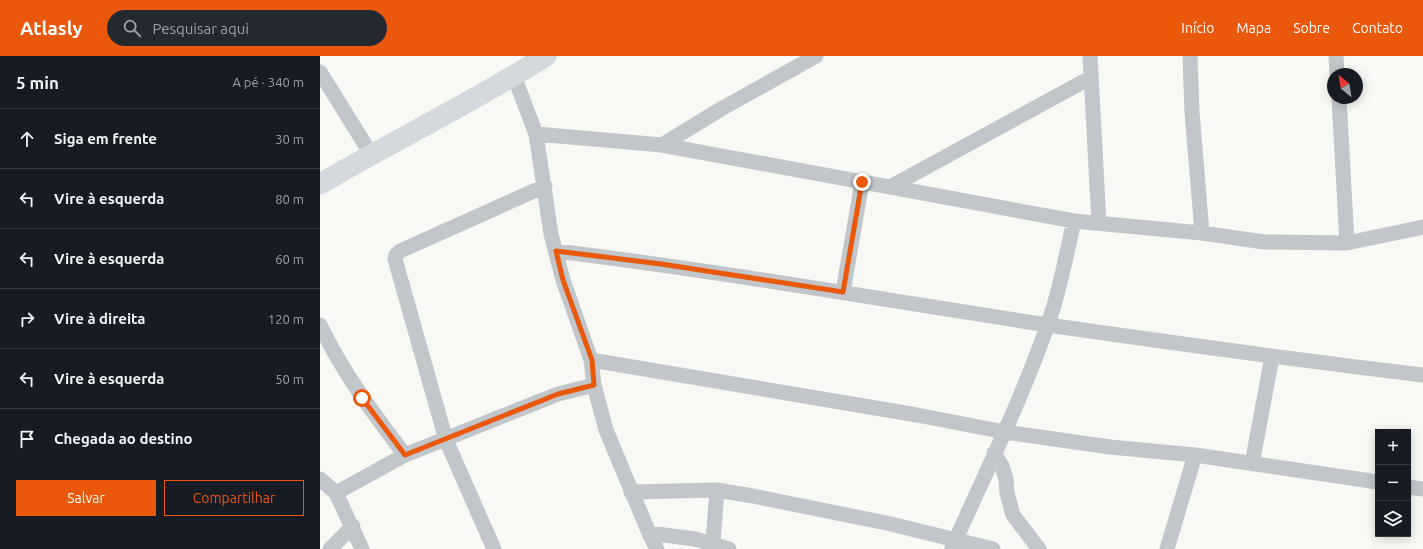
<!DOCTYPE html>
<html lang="pt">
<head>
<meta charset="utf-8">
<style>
	body { margin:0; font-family:Ubuntu,sans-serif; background:#242831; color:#f1f3f6 }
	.controls { position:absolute; right:12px; bottom:12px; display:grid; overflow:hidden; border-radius:0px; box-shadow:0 2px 10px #0003 }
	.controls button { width:36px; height:36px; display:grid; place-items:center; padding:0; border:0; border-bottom:1px solid #363941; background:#171b24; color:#f1f3f6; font:20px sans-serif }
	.compass { position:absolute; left:1007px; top:12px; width:36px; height:36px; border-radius:50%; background:#171b24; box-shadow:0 2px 10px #0003; rotate:330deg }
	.stop { position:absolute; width:12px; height:12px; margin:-9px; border:3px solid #ea580c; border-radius:50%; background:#fff }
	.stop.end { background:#ea580c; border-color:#fff; box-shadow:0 1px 4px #0008 }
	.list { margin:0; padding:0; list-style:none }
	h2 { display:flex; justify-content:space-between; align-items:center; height:52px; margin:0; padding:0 16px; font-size:17px }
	h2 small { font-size:13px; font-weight:400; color:#9ea1a6 }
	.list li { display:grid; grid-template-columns:26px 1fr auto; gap:12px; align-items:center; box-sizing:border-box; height:60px; padding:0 16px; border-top:1px solid #363941 }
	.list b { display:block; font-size:15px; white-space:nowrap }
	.list em { font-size:13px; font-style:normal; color:#9ea1a6 }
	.actions { display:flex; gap:8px; padding:12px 16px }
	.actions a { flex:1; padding:9px 0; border:1px solid #ea580c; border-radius:0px; text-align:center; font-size:14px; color:#ea580c }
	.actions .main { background:#ea580c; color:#fff }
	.icon { flex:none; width:22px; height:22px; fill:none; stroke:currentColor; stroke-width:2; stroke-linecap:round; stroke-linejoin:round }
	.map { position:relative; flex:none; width:1103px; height:493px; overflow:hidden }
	header { display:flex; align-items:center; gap:24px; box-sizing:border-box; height:56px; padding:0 20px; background:#ea580c; color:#fff }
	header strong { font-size:19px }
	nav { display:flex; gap:22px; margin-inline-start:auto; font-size:14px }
	.search { width:280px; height:36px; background:#242831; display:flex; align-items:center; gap:10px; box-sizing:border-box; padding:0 14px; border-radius:22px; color:#9ea1a6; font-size:15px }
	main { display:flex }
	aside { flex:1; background:#171b24 }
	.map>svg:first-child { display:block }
</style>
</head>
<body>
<header>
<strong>Atlasly</strong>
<div class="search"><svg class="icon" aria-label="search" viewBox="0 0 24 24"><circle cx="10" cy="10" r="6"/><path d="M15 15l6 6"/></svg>Pesquisar aqui</div>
<nav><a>Início</a><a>Mapa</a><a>Sobre</a><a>Contato</a></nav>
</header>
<main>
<aside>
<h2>5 min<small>A pé · 340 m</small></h2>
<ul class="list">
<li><svg class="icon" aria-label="ahead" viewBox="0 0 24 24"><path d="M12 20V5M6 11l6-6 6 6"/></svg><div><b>Siga em frente</b></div><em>30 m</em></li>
<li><svg class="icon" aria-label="left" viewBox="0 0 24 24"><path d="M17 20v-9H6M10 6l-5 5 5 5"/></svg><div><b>Vire à esquerda</b></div><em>80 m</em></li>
<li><svg class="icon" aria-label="left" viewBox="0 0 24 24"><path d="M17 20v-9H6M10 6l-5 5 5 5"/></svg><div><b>Vire à esquerda</b></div><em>60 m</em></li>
<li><svg class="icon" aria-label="right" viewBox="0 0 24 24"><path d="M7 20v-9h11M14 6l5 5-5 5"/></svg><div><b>Vire à direita</b></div><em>120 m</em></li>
<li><svg class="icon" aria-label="left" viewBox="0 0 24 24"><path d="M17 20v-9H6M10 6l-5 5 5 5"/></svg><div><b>Vire à esquerda</b></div><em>50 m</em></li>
<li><svg class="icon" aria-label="arrive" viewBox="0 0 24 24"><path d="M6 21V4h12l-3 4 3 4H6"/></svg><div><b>Chegada ao destino</b></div></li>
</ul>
<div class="actions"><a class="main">Salvar</a><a>Compartilhar</a></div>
</aside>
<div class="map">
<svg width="1103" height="493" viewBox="0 0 1103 493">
	<rect width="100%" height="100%" fill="#f8f8f5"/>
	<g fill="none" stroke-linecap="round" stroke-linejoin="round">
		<path stroke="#c0c6c9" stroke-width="15" d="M770 0 779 167
			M870 0 872 56 882 177
			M1016 0 1017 18
			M0 16 51 98
			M194 20 216 78 231 178 243 224 271 304 274 329 286 374 329 477 337 493
			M1019 42 1027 187
			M216 78 342 89 754 165 882 177 944 186 1027 187 1103 171
			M342 89 401 53 496 0
			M570 131 770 22
			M236 195C400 215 564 244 728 269 853 287 978 304 1103 319
			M523 236 542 126
			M0 269C23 317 53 357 85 399
			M271 304 597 359 685 376 790 391 875 399 1058 426
			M674 397 682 410 686 423 687 437 693 459 719 493
			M932 408 952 301
			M0 423 16 437 42 493
			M1088 431 1103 433
			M311 436 397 434 433 440 571 468 673 493
			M16 437 85 399 238 338 274 329
			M329 477 375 483 409 493
			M393 487 397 434
			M632 492C665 418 701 345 728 268 740 235 746 199 754 165
			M10 493 33 470
			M174 493 126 384 75 203 76 199 80 195 225 130
			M847 493 875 399"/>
		<path stroke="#d3d9dc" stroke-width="21" d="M0 128C75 84 153 46 226 0"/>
	</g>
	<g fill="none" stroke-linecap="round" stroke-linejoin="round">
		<path stroke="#ea580c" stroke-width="5" d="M42 342 85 399 238 338 274 329 272 304 243 224 236 195 341 208 523 236 542 126"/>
	</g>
</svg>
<div class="controls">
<button>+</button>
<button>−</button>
<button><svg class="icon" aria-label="layers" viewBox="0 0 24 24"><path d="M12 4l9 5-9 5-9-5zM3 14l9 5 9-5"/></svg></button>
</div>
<svg class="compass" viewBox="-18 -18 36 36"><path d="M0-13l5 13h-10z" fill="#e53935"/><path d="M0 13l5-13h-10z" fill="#9ea1a6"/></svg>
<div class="stop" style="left:42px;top:342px"></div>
<div class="stop end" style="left:542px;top:126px"></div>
</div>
</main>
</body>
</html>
